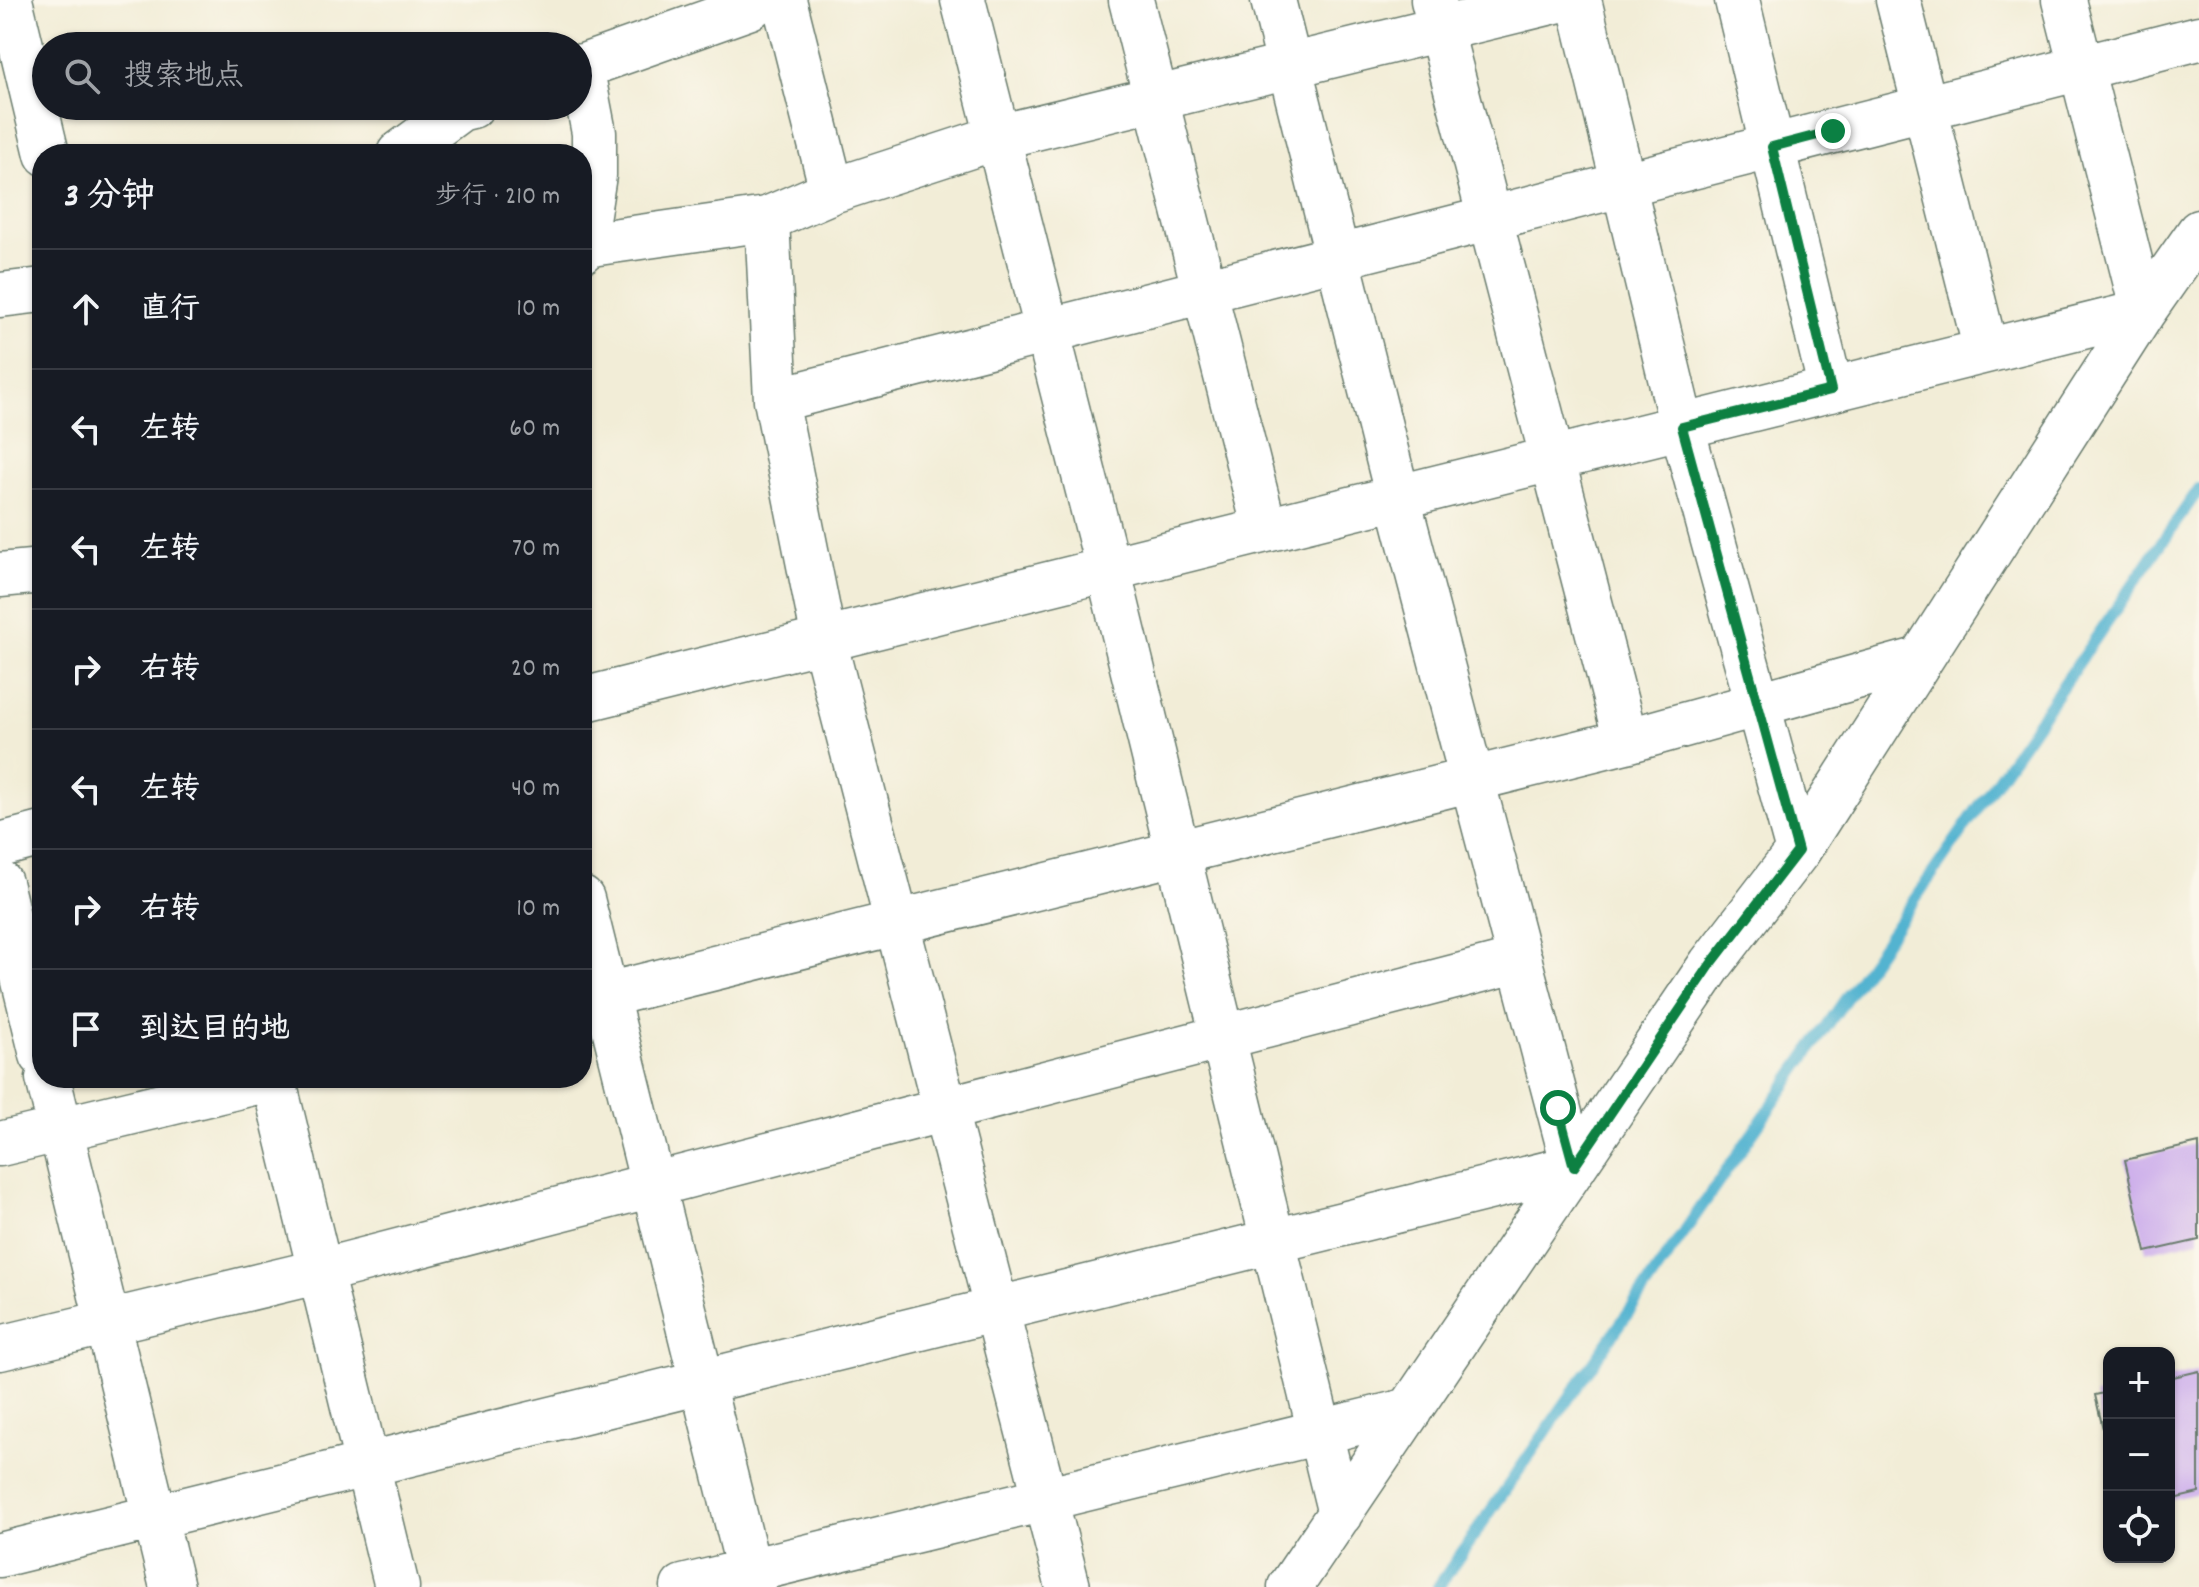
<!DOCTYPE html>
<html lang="zh">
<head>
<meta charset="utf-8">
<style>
	body { margin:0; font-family:Dekko,"LXGW WenKai TC",sans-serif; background:#20242c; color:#f1f3f6 }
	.controls { position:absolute; right:24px; bottom:24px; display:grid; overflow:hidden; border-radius:16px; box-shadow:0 2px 6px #0004 }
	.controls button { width:72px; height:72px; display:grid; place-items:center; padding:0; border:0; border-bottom:2px solid #363941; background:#171b24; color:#f1f3f6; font:40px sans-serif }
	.stop { position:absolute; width:24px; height:24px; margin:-18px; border:6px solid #0b8043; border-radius:50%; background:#fff }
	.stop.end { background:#0b8043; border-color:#fff; box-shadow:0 2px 8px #0008 }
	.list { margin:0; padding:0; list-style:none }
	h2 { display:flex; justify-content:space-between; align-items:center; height:104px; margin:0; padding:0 32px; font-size:34px }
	h2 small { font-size:26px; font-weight:400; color:#9ea1a6 }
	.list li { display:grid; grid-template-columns:52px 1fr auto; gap:24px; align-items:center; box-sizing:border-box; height:120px; padding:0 32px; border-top:2px solid #363941 }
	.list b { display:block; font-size:30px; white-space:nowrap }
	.list em { font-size:26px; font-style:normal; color:#9ea1a6 }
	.icon { flex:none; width:44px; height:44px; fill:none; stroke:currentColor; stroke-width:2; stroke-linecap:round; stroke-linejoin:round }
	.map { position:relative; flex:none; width:2199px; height:1587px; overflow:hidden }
	.search { position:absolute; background:#171b24; box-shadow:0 2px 6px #0004; left:32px; top:32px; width:560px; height:88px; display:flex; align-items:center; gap:20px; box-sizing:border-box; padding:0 28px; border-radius:44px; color:#9ea1a6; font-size:30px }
	.panel { position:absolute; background:#171b24; box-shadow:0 2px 6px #0004; left:32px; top:144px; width:560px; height:944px; border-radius:32px }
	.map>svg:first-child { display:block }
</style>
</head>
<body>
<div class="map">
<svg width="2199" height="1587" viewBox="0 0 2199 1587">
	<rect width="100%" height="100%" fill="#fbf7ec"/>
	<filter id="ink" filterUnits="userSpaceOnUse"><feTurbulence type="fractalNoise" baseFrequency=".0125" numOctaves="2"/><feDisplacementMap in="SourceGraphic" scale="16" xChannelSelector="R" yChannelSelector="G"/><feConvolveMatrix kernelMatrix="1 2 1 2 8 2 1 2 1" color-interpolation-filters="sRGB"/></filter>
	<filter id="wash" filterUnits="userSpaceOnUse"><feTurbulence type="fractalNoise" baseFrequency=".006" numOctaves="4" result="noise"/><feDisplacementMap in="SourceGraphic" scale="32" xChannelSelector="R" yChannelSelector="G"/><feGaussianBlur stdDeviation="1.8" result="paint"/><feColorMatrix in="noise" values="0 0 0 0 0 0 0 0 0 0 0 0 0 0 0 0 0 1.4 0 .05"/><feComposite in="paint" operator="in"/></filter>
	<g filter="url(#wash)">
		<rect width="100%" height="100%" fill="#f2edd7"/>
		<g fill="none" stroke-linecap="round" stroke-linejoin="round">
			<path stroke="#52b3d0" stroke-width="12" d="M1438 1587 2199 489"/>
		</g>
		<g id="blocks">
			<path fill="#cbabeb" d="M2199 1143V1240L2146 1252 2125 1160Z
				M2199 1371V1493L2169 1500V1378Z
				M2109 1392V1450H2108L2095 1395Z"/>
		</g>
	</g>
	<g filter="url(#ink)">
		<use href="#blocks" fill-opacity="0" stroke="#697b6d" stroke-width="2"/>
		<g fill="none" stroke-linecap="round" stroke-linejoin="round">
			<g stroke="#697b6d" stroke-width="47">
				<path id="minor" d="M10 0 47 154
					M784 0 832 191 998 137 1560 0
					M963 0 1108 569 1340 1514
					M1131 0 1265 530
					M1579 0 1682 427 1798 851
					M1737 0 1831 390
					M1898 0 1986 351
					M581 66 594 133V175L582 251
					M578 68 750 7 758 0
					M399 154 460 109 472 106
					M767 219 776 400 824 640 1068 1587
					M584 245 767 219 832 191
					M0 295 42 290
					M776 400 2199 38
					M0 575 42 571
					M582 700 2143 312 2064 0
					M1626 741 1921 659
					M0 845 42 834
					M0 883 42 1055
					M582 899 753 1587
					M582 1001 1626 741 1433 0
					M48 1078 172 1587
					M273 1078 397 1587
					M0 1144 274 1078
					M0 1348 321 1271 1520 960
					M0 1555 1574 1167 1398 498 1273 0
					M683 1587 1410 1410
					M1290 1587 1711 964 1798 851 2143 312 2199 232"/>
			</g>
			<use href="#minor" stroke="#fff" stroke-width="44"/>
		</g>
	</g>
	<g fill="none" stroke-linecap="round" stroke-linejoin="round" filter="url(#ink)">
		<path stroke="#0b8043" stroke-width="10" d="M1558 1108 1574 1167 1711 964 1798 851 1682 427 1831 390 1772 147 1833 131"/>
	</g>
</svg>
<div class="controls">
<button>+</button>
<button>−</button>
<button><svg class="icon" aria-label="locate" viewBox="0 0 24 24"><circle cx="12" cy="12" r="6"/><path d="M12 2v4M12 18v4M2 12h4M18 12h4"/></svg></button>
</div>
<div class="stop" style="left:1558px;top:1108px"></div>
<div class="stop end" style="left:1833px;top:131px"></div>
<div class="search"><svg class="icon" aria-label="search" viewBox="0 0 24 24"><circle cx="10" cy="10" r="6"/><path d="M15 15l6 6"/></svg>搜索地点</div>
<section class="panel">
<h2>3 分钟<small>步行 · 210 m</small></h2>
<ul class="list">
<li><svg class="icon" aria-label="ahead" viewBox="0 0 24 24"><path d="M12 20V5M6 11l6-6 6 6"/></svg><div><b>直行</b></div><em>10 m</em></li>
<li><svg class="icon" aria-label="left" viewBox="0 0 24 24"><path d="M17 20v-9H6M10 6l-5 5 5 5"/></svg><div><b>左转</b></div><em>60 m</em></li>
<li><svg class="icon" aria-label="left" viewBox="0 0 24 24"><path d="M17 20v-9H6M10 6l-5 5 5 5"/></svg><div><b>左转</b></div><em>70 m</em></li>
<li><svg class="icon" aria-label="right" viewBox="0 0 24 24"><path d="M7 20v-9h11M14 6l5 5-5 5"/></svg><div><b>右转</b></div><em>20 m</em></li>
<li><svg class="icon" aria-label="left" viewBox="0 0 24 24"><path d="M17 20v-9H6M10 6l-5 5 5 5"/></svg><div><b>左转</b></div><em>40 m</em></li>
<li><svg class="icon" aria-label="right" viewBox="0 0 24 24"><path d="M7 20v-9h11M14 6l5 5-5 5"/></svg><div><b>右转</b></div><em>10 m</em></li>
<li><svg class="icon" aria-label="arrive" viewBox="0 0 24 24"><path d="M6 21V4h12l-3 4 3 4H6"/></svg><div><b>到达目的地</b></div></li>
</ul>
</section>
</div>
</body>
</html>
